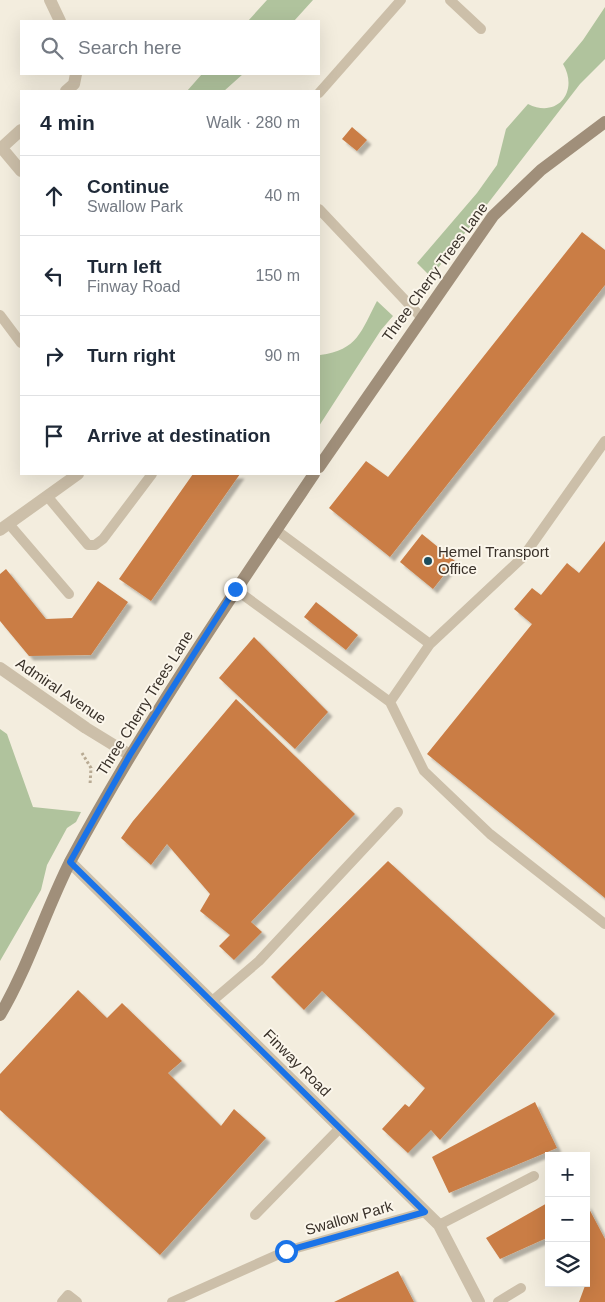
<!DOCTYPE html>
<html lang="en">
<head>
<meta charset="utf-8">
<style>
	body { margin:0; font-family:Arial,sans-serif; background:#f2f2f3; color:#1f2937 }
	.controls { position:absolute; right:15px; bottom:15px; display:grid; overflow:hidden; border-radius:0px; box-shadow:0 5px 20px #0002 }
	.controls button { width:45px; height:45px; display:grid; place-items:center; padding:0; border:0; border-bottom:1px solid #e0e1e3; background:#fff; color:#1f2937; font:25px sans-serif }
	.stop { position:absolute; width:15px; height:15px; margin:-11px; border:4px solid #1a73e8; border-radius:50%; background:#fff }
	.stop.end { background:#1a73e8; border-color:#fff; box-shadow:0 1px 5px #0008 }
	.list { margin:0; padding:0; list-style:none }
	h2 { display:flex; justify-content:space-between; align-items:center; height:65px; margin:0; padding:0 20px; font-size:21px }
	h2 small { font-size:16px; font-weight:400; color:#747a83 }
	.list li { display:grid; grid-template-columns:32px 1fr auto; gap:15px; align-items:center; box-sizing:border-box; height:80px; padding:0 20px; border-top:1px solid #e0e1e3 }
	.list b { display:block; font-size:19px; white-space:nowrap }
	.list p { margin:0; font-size:16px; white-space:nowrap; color:#747a83 }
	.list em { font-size:16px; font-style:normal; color:#747a83 }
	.icon { flex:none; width:28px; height:28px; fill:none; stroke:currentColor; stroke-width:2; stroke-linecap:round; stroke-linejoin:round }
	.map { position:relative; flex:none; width:605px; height:1302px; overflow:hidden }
	.search { position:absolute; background:#fff; box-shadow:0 5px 20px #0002; left:20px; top:20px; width:300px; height:55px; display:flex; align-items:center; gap:12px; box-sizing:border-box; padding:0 18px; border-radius:0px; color:#747a83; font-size:19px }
	.panel { position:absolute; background:#fff; box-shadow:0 5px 20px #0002; left:20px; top:90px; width:300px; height:385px; border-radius:0px }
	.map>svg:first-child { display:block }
</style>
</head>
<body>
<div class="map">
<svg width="605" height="1302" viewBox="0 0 605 1302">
	<defs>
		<filter id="shadow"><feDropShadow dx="4.5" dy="4.5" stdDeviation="1" flood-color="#0004"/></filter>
	</defs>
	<rect width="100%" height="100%" fill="#f3edde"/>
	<path fill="#b0c39d" d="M267 0H313L294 21H248Z
		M605 7V59L580 84 431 277 417 263 477 193 497 165 506 129 528 104C558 119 579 91 563 64L583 40Z
		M202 74H243L224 91H187Z
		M377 301 393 316 381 330 319 426V353L320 355C358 350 361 331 377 301Z
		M0 729 7 734 33 807 81 812 76 822 67 828 47 865 41 890 0 961Z"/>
	<path fill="#ca7d45" filter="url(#shadow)" d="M352 127 367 140 357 151 342 139Z
		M582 232 605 250V285L390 557 329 508 366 461 388 477Z
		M193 474H240L151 601 119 579Z
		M422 534 455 561 433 589 400 562Z
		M605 541V898L427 754 532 624 514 609 532 588 541 595 567 563 579 573Z
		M6 569 46 619 72 618 98 581 128 602 91 655 29 656 0 621V574Z
		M316 602 358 635 346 650 304 617Z
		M254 637 328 712 295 749 219 678Z
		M236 699 355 814 251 922 262 932 234 960 219 946 230 935 200 911 210 894 167 844 151 865 121 838 133 821Z
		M388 861 555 1014 440 1140 431 1130 408 1153 382 1129 405 1104 409 1107 425 1088 322 991 304 1010 271 977Z
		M78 990 107 1018 122 1003 182 1061 168 1073 221 1126 234 1109 266 1138 160 1255 0 1110V1074Z
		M535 1102 557 1148 449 1193 432 1157Z
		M549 1202V1237L500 1259 486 1238Z
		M586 1203 605 1239V1302H579L586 1283Z
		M398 1271 414 1302H334Z"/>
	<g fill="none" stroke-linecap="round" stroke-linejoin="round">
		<path stroke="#b8aa93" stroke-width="3" stroke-dasharray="2.5 2.5" stroke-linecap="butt" d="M82 753 91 768 90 785"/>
		<path stroke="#ccbfa9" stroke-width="10" d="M450 0 481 29
			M319 93 401 0
			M319 209 421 317
			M0 315 21 343
			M47 496 88 545H95L103 539 152 474
			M9 524 69 594
			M276 530 430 644
			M235 589 390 702 424 771 490 834 605 924
			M390 702 430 644 523 557 605 441
			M211 1002 259 961 398 812
			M255 1215 340 1128
			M439 1225 534 1176
			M62 1302 68 1295 77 1302
			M172 1302 286 1251 425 1212
			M498 1302 521 1288"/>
		<path stroke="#ccbfa9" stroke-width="12" d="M50 0 60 21
			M66 91 74 84 76 74
			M1 147 21 171
			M0 149 21 130
			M0 530 78 474
			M0 668 86 728 130 755
			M70 862 439 1225 479 1302"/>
		<path stroke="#a08f7a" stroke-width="12" d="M319 467 493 216 541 170 605 122
			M0 1015C29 966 45 911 71 860 143 726 229 600 314 474"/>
	</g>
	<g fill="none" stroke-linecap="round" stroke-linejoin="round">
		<path stroke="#1a73e8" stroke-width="6" d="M235 589 130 755 70 862 425 1212 286 1251"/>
	</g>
	<circle fill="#1d4d5d" stroke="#fbf6eb" stroke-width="2" cx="428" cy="561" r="5"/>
	<g text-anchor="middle" stroke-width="4" stroke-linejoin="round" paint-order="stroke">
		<g font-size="15" fill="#393129" stroke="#fbf6eb">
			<text transform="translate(435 272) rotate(-54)" y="5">Three Cherry Trees Lane</text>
			<text transform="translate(61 691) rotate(34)" y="5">Admiral Avenue</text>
			<text transform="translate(145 703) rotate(-58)" y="5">Three Cherry Trees Lane</text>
			<text transform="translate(297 1063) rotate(45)" y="5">Finway Road</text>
			<text transform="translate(349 1218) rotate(-16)" y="5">Swallow Park</text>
		</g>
		<g font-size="15" fill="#393129" stroke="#fbf6eb" text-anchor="start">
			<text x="438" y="557">Hemel Transport<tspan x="438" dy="17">Office</tspan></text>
		</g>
	</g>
</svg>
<div class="controls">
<button>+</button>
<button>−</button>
<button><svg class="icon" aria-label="layers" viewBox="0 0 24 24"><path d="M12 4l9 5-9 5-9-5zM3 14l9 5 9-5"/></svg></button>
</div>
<div class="stop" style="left:286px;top:1251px"></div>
<div class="stop end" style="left:235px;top:589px"></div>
<div class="search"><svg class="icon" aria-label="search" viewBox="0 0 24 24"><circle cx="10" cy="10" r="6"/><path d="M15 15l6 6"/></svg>Search here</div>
<section class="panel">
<h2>4 min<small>Walk · 280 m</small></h2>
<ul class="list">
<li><svg class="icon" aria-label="ahead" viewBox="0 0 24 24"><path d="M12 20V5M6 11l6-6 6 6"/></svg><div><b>Continue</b><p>Swallow Park</p></div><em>40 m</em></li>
<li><svg class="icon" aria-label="left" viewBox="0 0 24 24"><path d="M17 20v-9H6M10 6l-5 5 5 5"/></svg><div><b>Turn left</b><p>Finway Road</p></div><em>150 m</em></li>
<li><svg class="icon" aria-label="right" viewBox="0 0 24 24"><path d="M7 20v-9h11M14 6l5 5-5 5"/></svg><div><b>Turn right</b></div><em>90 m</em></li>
<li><svg class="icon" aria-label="arrive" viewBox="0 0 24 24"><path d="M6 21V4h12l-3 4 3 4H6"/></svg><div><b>Arrive at destination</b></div></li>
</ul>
</section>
</div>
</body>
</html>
